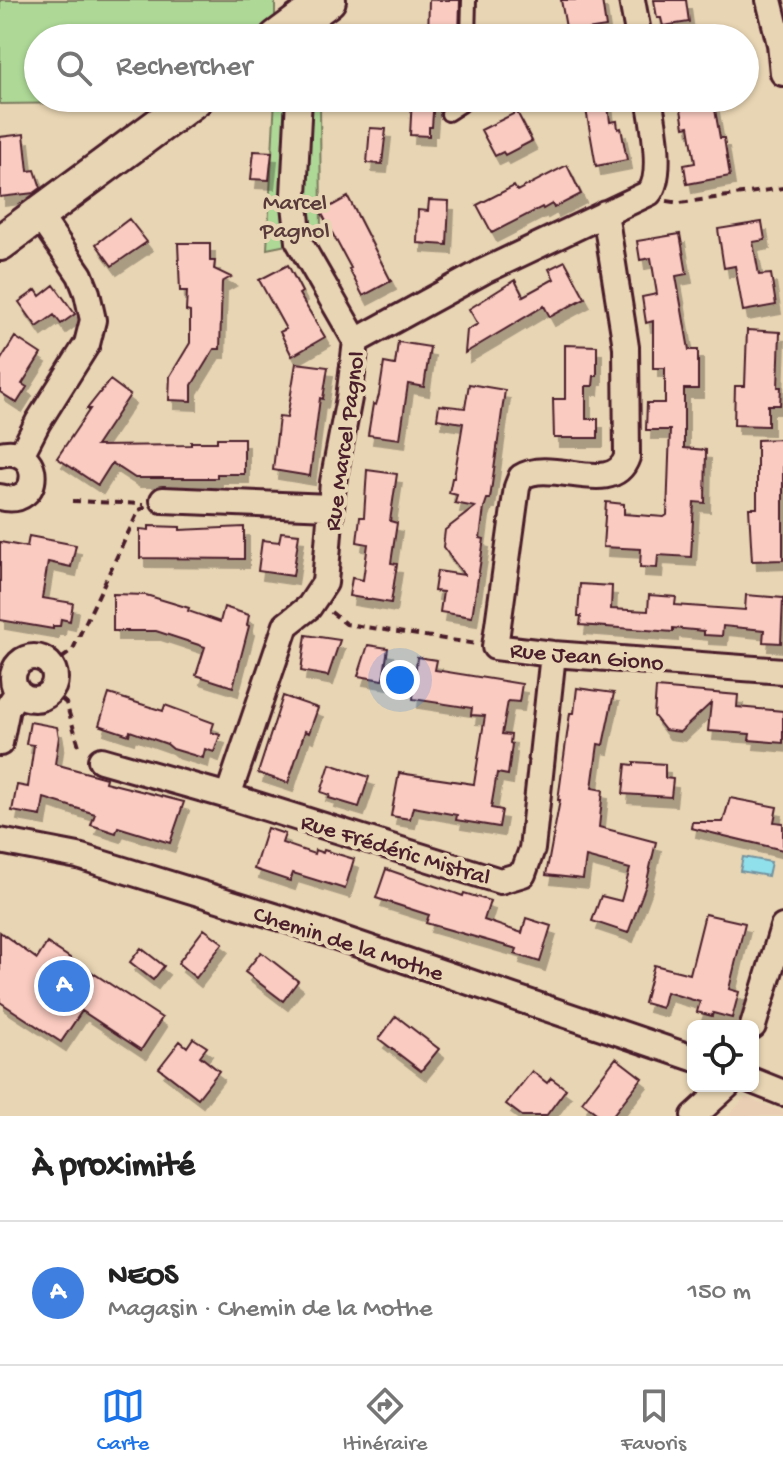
<!DOCTYPE html>
<html lang="fr">
<head>
<meta charset="utf-8">
<style>
	body { margin:0; font-family:"Gochi Hand",sans-serif; background:#f2f2f2; color:#222 }
	.controls { position:absolute; right:24px; bottom:24px; display:grid; overflow:hidden; border-radius:12px; box-shadow:0 2px 6px #0004 }
	.controls button { width:72px; height:72px; display:grid; place-items:center; padding:0; border:0; border-bottom:2px solid #e0e0e0; background:#fff; color:#222; font:40px sans-serif }
	.you { position:absolute; left:400px; top:680px; width:28px; height:28px; margin:-20px; border:6px solid #fff; border-radius:50%; background:#1a73e8; box-shadow:0 0 0 12px #1a73e833 }
	.badge { display:grid; place-items:center; width:52px; height:52px; border-radius:50%; background:#1a73e8; color:#fff; font-size:26px; font-weight:700 }
	.pin { position:absolute; translate:-50% -50%; border:4px solid #fff; box-shadow:0 2px 8px #0006 }
	.list { margin:0; padding:0; list-style:none }
	h2 { display:flex; justify-content:space-between; align-items:center; height:104px; margin:0; padding:0 32px; font-size:34px }
	h2 small { font-size:26px; font-weight:400; color:#767676 }
	.list li { display:grid; grid-template-columns:52px 1fr auto; gap:24px; align-items:center; box-sizing:border-box; height:144px; padding:0 32px; border-top:2px solid #e0e0e0 }
	.list b { display:block; font-size:30px; white-space:nowrap }
	.list p { margin:0; font-size:26px; white-space:nowrap; color:#767676 }
	.list em { font-size:26px; font-style:normal; color:#767676 }
	.icon { flex:none; width:44px; height:44px; fill:none; stroke:currentColor; stroke-width:2; stroke-linecap:round; stroke-linejoin:round }
	.map { position:relative; flex:none; width:783px; height:1116px; overflow:hidden }
	.search { position:absolute; background:#fff; box-shadow:0 2px 6px #0004; left:24px; right:24px; top:24px; height:88px; display:flex; align-items:center; gap:20px; box-sizing:border-box; padding:0 28px; border-radius:44px; color:#767676; font-size:30px }
	.sheet { height:248px; background:#fff }
	nav { display:flex; justify-content:space-around; align-items:center; box-sizing:border-box; height:112px; border-top:2px solid #e0e0e0; background:#fff; font-size:22px; color:#767676 }
	nav a { display:grid; justify-items:center; gap:4px }
	nav .on { color:#1a73e8 }
	.map>svg:first-child { display:block }
</style>
</head>
<body>
<div class="map">
<svg width="783" height="1116" viewBox="0 0 783 1116">
	<defs>
		<filter id="shadow"><feDropShadow dx="5" dy="9" stdDeviation="0" flood-color="#0004"/></filter>
	</defs>
	<rect width="100%" height="100%" fill="#e8d5b3"/>
	<filter id="ink" filterUnits="userSpaceOnUse"><feTurbulence type="fractalNoise" baseFrequency=".0125" numOctaves="2"/><feDisplacementMap in="SourceGraphic" scale="16" xChannelSelector="R" yChannelSelector="G"/><feConvolveMatrix kernelMatrix="1 2 1 2 8 2 1 2 1" color-interpolation-filters="sRGB"/></filter>
	<g filter="url(#ink)">
		<path fill="#eaceb4" d="M746 1097 783 1112V1116H728Z"/>
		<path fill="#add896" stroke="#7c7c60" stroke-width="2" d="M0 0H275V22L254 38H38V98H174L169 102 0 104Z
			M275 98H320L321 238 267 249Z"/>
		<path fill="#90e0ec" stroke="#74939f" stroke-width="2" d="M743 857 771 862 768 876 740 871Z"/>
		<path fill="#facbc0" stroke="#4a1f2b" stroke-width="2" filter="url(#shadow)" d="M429 0H460L459 38H428Z
			M561 0H602L606 27 567 33Z
			M654 0H686L689 22 663 26 661 18H657Z
			M412 98H434L432 127H429V136L410 135Z
			M584 98H607L610 122 617 121 618 129 621 128 627 160 596 166Z
			M679 98H713L720 138H724L730 176 687 184 684 165 695 163 689 126 684 127Z
			M517 112 532 141 505 155 503 152 495 156 481 130Z
			M370 128 386 129 382 164 367 163Z
			M24 134 28 171 35 170 41 188 34 193 0 197V137Z
			M254 151 272 152 269 180 251 179Z
			M567 165 581 194 554 208 552 204 543 209 542 207 492 233 477 205 514 186 517 191Z
			M348 197 391 281 363 296 349 269 351 268 321 212Z
			M429 200 449 201 447 245 417 243 418 210 428 211Z
			M129 219 147 242 112 266 96 244Z
			M762 222 765 240 753 242 759 275 771 274 776 305 743 311 735 266 724 268 718 229Z
			M680 234 687 274 676 276 689 350H698V389H684V448L706 450 705 503 694 502 691 557 658 555 657 568 640 567 641 549 603 547 606 502 624 504V514L664 517 667 515 670 430H646L647 403H665V368H653V321L646 323 642 297 657 294 651 258 640 260 637 241Z
			M178 243H210V261H215L214 269 231 277 222 282 220 349H214L192 385V401L169 400 170 376 190 343V312L186 311 187 291H180Z
			M565 261 585 298 550 317 544 306 465 353 467 330 478 324 469 309 515 280 523 296 554 279 549 269Z
			M288 265 302 292 299 294 325 337 292 356 280 332 286 329 259 280Z
			M54 285 75 314 61 324 54 315 37 327 19 302 36 290 40 296Z
			M747 330 780 332 778 387H781L780 405H768V426L734 425 735 386H745Z
			M15 337 41 354 22 384 27 387 17 403 0 392V361Z
			M398 342 430 347 424 387 408 384 400 439 368 435 373 404 376 405 379 395 384 363 395 365Z
			M565 345 597 346V376H594L593 386H586V419H598V438H554L553 399H565Z
			M296 363 328 367 323 399 320 398 310 476 273 470 279 417 287 418Z
			M110 380 130 395 96 446 191 445V442H217V438H244V474H217V478H135L112 463 98 485 57 458 90 409H87Z
			M469 384 505 390 490 499H487L484 508 480 538 484 539 472 617 440 612 443 592 434 591 437 571 464 575 443 547 445 530 475 507 455 503 457 495 449 493 452 478H454L463 423 437 419 439 405 465 408Z
			M783 439V560L752 561 749 508H757V440Z
			M367 470 397 474 390 521 397 523 391 563 397 564 391 603 349 596 352 578 363 580 368 544 357 542 360 517H364Z
			M149 526 180 527V530L244 527V559L140 558V529L149 530Z
			M281 532 299 534 293 576 258 571 262 540 279 542Z
			M29 536 76 545 71 567 48 562 42 598 73 603 70 621 61 619 60 626H53V629L0 620V542L27 547Z
			M580 584 612 586 611 609 648 611 649 595 676 597 675 605 745 610 746 595 783 598 781 643 763 642 764 630 723 626 722 636 704 635V631L673 628V632L580 625 581 616H578Z
			M113 594 146 595 189 608 188 611 220 622 224 607 249 615 247 625 249 626 233 687 196 675 205 647 156 631H113Z
			M306 635 340 640 328 676 301 671Z
			M368 645 388 648 383 680 358 676Z
			M417 657 437 660 435 670 522 684 519 702 508 701 502 734 511 735 510 743 512 744 508 775 497 773 491 808 502 810 499 827 456 820 457 815 413 807 410 819 391 816 399 773 474 784 485 716 471 715 472 708 413 699Z
			M577 688 614 693 603 745 598 744 592 788 603 790 599 827 656 842 646 885 628 933 592 921 601 896 621 901 630 869 586 857 583 879 546 875 560 800H558L570 713H574Z
			M656 688 738 695 737 707 783 711V743L749 740 750 734 708 731 711 703 680 732 665 730 654 716Z
			M109 694 163 711 165 705 214 723 211 732 220 735 214 752 205 749 203 758 173 749 167 744 130 731 129 735 99 725Z
			M283 696 318 708 309 733 305 731 288 783 258 773Z
			M30 722 57 727 59 737 55 764 106 778 105 782 184 802 170 843 118 827 116 833 91 825 95 814 44 798 41 816 12 811 17 785 28 787 34 745 26 744Z
			M634 762 665 764V778L673 779 671 797 623 794 626 764 634 765Z
			M330 764 369 777 359 807 329 798 330 795 321 792Z
			M730 798 777 807 774 822 783 823V850L691 828 692 822H723Z
			M267 828 285 834 282 843 314 854 315 850 323 853 324 850 354 859 345 889 293 873 290 881 254 869Z
			M386 869 463 896 464 893 490 901 484 920 522 933 526 918 551 926 540 962 515 954 517 949 426 923 429 915 376 898Z
			M705 914 745 923 729 989 739 992 732 1018 713 1013 712 1016 697 1012 700 1002 666 992 662 1008 644 1003 654 965 690 974Z
			M204 929 223 943 196 978 178 963Z
			M0 932 37 959 47 943 162 1018 141 1050 82 1011 61 1042 0 1002Z
			M141 948 164 966 153 980 130 962Z
			M261 952 298 981 283 1001 245 972Z
			M396 1016 439 1049 421 1071 379 1039Z
			M193 1038 207 1047 200 1056 219 1071 198 1098 159 1068 180 1041 187 1047Z
			M616 1058 642 1078 612 1116H600L582 1102Z
			M532 1071 547 1083 551 1078 566 1089 546 1116H522L506 1104Z"/>
		<g fill="none" stroke-linecap="round" stroke-linejoin="round">
			<g stroke="#4a1f2b" stroke-width="18">
				<path id="lane" d="M468 38 469 0
					M448 114 462 105 464 98"/>
			</g>
			<g stroke="#4a1f2b" stroke-width="30">
				<path id="street" d="M632 0 639 38
					M769 0 780 44 783 73
					M299 98 294 195 299 242 356 341
					M605 213 626 347 627 457C613 498 551 457 521 477L517 487 495 647 553 654 783 671
					M0 454C43 443 44 509 0 497
					M21 455 38 422 87 344 93 320 87 293 80 275 38 214
					M163 500 330 507
					M13 678a21 21 0 1 1 42 0a21 21 0 1 1-42 0Z
					M0 743 7 708 18 692
					M101 760 228 796 500 881 523 874 532 849 553 654
					M228 796 286 625 309 607 325 583 333 482 349 398 356 341 484 271 649 193C664 176 653 120 649 98
					M0 841 78 856 287 920 693 1058
					M753 1026 783 927
					M753 1081 783 1093
					M694 1116 727 1086"/>
			</g>
			<g stroke="#4a1f2b" stroke-width="40">
				<path id="secondary" d="M277 38 328 0
					M0 243 196 98"/>
			</g>
			<path stroke="#4a1f2b" stroke-width="4" stroke-dasharray="8 6" stroke-linecap="butt" d="M667 201 680 203 783 188
				M72 501 144 504
				M331 612 346 624 477 644
				M51 666 72 651 139 510 146 507
				M51 690 66 703 79 746 83 749"/>
			<use href="#lane" stroke="#e8d5b3" stroke-width="12"/>
			<use href="#street" stroke="#e8d5b3" stroke-width="24"/>
			<use href="#secondary" stroke="#e8d5b3" stroke-width="34"/>
		</g>
	</g>
	<g text-anchor="middle" stroke-width="8" stroke-linejoin="round" paint-order="stroke">
		<g font-size="24" fill="#593b3b" stroke="#e8d5b3">
			<text x="295" y="209">Marcel<tspan x="295" dy="28">Pagnol</tspan></text>
		</g>
		<g font-size="24" fill="#4a1f2b" stroke="#e8d5b3">
			<text transform="translate(343 441) rotate(-82)" y="8">Rue Marcel Pagnol</text>
			<text transform="translate(587 655) rotate(5)" y="8">Rue Jean Giono</text>
			<text transform="translate(396 848) rotate(17)" y="8">Rue Frédéric Mistral</text>
			<text transform="translate(349 942) rotate(18)" y="8">Chemin de la Mothe</text>
		</g>
	</g>
</svg>
<div class="controls">
<button><svg class="icon" aria-label="locate" viewBox="0 0 24 24"><circle cx="12" cy="12" r="6"/><path d="M12 2v4M12 18v4M2 12h4M18 12h4"/></svg></button>
</div>
<div class="you"></div>
<div class="pin badge" style="left:64px;top:986px;background:#3f7fe0">A</div>
<div class="search"><svg class="icon" aria-label="search" viewBox="0 0 24 24"><circle cx="10" cy="10" r="6"/><path d="M15 15l6 6"/></svg>Rechercher</div>
</div>
<section class="sheet">
<h2>À proximité<small></small></h2>
<ul class="list">
<li><span class="badge" style="background:#3f7fe0">A</span><div><b>NEOS</b><p>Magasin · Chemin de la Mothe</p></div><em>150 m</em></li>
</ul>
</section>
<nav>
<a class="on"><svg class="icon" aria-label="map" viewBox="0 0 24 24"><path d="M3 6l6-2 6 2 6-2v14l-6 2-6-2-6 2zM9 4v14M15 6v14"/></svg>Carte</a>
<a><svg class="icon" aria-label="directions" viewBox="0 0 24 24"><path d="M12 3l9 9-9 9-9-9zM9 14v-3h6M13 9l2 2-2 2"/></svg>Itinéraire</a>
<a><svg class="icon" aria-label="saved" viewBox="0 0 24 24"><path d="M7 4h10v16l-5-4-5 4z"/></svg>Favoris</a>
</nav>
</body>
</html>
